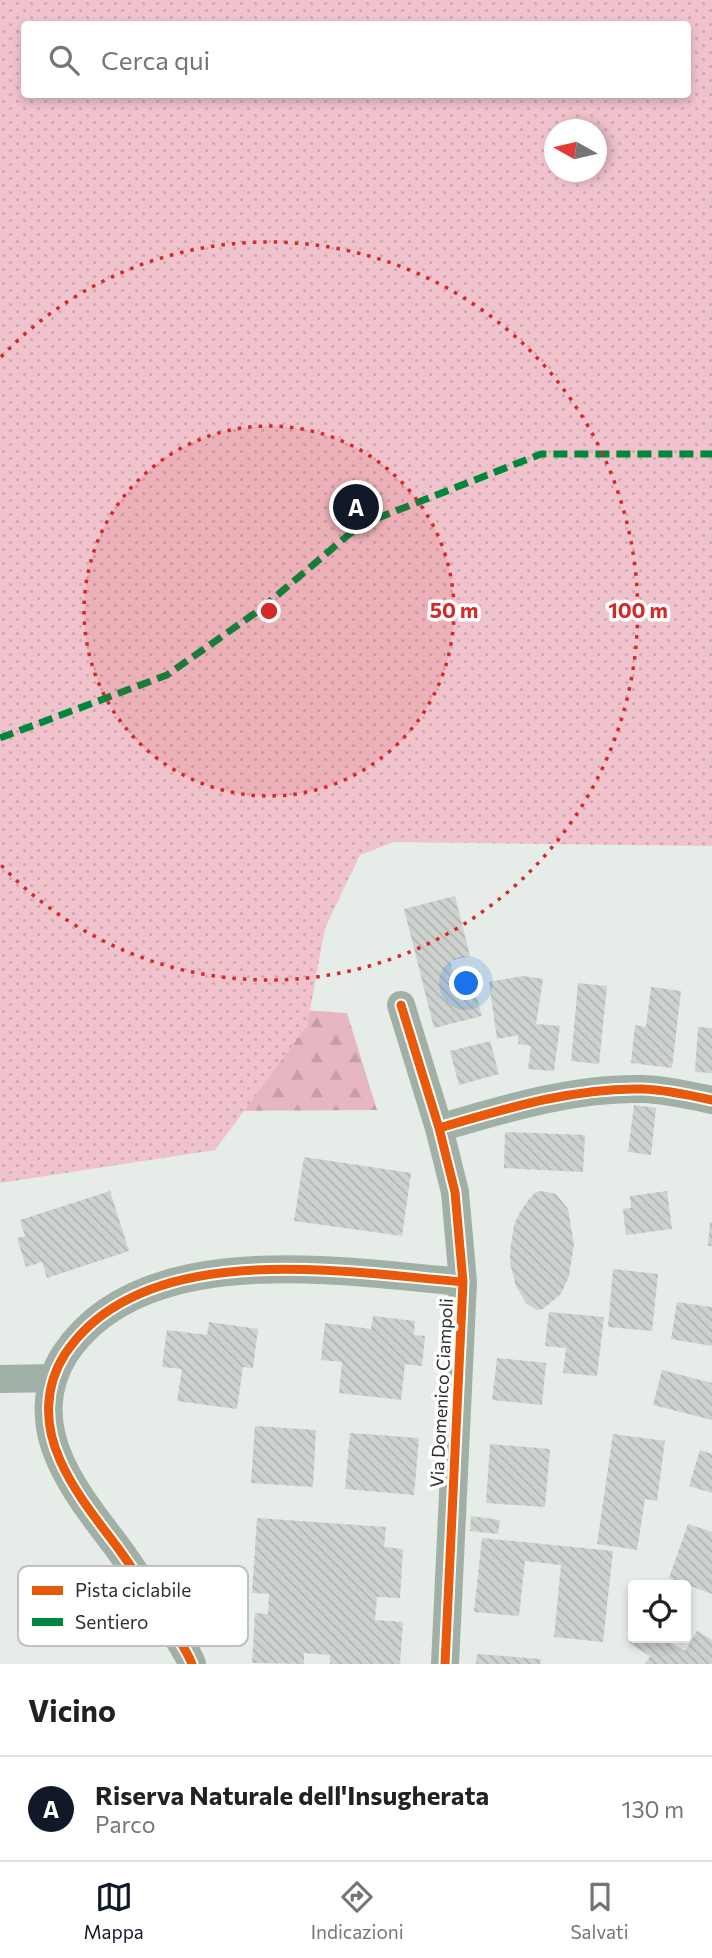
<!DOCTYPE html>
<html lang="it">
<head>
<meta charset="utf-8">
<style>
	body { margin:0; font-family:Commissioner,sans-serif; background:#f2f2f2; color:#202124 }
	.controls { position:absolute; right:21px; bottom:21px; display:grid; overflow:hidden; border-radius:7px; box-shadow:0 4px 10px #0003 }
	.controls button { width:63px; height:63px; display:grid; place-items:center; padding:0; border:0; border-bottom:2px solid #e0e0e0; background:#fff; color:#202124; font:35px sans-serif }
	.compass { position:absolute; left:544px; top:119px; width:63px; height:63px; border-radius:50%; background:#fff; box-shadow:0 4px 10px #0003; rotate:278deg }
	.you { position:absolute; left:467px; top:984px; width:24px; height:24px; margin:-18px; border:5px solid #fff; border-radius:50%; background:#1a73e8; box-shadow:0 0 0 10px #1a73e833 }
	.badge { display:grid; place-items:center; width:46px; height:46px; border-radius:50%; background:#111827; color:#fff; font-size:23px; font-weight:700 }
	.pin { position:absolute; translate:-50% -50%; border:4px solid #fff; box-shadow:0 2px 7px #0006 }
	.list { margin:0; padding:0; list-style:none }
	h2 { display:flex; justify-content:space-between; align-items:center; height:91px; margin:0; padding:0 28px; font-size:30px }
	h2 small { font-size:23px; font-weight:400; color:#757577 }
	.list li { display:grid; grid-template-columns:46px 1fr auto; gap:21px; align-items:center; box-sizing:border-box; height:105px; padding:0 28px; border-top:2px solid #e0e0e0 }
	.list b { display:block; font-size:26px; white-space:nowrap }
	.list p { margin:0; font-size:23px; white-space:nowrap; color:#757577 }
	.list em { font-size:23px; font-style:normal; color:#757577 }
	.icon { flex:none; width:38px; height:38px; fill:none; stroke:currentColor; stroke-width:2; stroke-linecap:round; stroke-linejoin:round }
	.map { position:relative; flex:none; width:712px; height:1664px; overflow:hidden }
	.search { position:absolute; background:#fff; box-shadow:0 4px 10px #0003; left:21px; right:21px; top:21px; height:77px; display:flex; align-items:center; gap:18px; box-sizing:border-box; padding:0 24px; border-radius:7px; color:#757577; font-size:26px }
	.sheet { height:196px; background:#fff }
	nav { display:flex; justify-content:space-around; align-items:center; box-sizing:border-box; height:98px; border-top:2px solid #e0e0e0; background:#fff; font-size:19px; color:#757577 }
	nav a { display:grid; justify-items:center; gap:4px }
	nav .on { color:#111827 }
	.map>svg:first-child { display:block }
</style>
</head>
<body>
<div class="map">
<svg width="712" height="1664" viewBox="0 0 712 1664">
	<defs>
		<pattern id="forest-firs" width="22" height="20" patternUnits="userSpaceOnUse" patternTransform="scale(1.75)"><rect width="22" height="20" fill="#e7b7c1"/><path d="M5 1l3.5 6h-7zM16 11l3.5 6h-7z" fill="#c69ea6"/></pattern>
		<pattern id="park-dots" width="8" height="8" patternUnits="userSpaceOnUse" patternTransform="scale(1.75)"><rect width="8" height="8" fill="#f0c3cc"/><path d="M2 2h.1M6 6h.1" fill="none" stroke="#cea8b0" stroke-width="1.8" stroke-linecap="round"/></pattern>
		<pattern id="building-back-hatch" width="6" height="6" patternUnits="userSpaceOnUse" patternTransform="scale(1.75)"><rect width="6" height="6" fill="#cdd2ce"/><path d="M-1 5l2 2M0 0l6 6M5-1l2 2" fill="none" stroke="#b0b5b1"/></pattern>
	</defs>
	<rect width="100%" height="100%" fill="#e6ece7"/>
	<path fill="url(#forest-firs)" d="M242 1006 347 1013 377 1110 230 1111Z"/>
	<path fill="url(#park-dots)" fill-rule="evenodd" d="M0 0H712V846L394 842 360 855 325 928 307 1026 215 1150 0 1183ZM24 24H688V94H24ZM554 130H596V172H554Z"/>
	<path fill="url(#building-back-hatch)" d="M455 896 470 956 450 961 460 1001 477 997 482 1016 434 1028 404 909Z
		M523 976 543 979 536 1024 560 1026 554 1071 528 1069 531 1046 518 1044V1035L497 1039 489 982Z
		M578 983 607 986 599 1064 571 1061Z
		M651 987 681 991 672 1068 631 1063 635 1025 646 1027Z
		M698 1027 712 1028V1073L695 1072Z
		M490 1041 499 1074 459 1085 450 1051Z
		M634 1105 656 1108 651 1155 628 1152Z
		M505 1132 585 1135 583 1172 504 1168Z
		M304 1157 411 1173 402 1236 294 1221Z
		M110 1191 129 1251 47 1278 42 1262 26 1267 17 1238 25 1236 20 1220Z
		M542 1191 556 1194 568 1209 574 1244 569 1276 561 1294 543 1309 537 1310 526 1303 516 1286 510 1263V1252L514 1225 520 1212 529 1199 536 1192Z
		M667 1191 672 1229 626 1235 623 1209 631 1208 630 1196Z
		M710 1222H712V1246H708Z
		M613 1269 658 1274 652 1331 608 1327Z
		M677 1302 712 1307V1346L671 1339Z
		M549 1312 604 1317 597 1376 563 1373 566 1348 545 1346Z
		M373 1316 415 1321 414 1335 425 1336 422 1366 405 1364 401 1400 339 1393 342 1362 321 1360 325 1323 371 1329Z
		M209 1322 258 1329 253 1368 243 1367 237 1409 177 1401 182 1369 162 1367 167 1330 207 1335Z
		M497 1358 546 1363 542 1405 492 1400Z
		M662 1370 712 1383V1420L653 1405Z
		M255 1426 316 1430 313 1487 251 1483Z
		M350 1433 419 1438 414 1495 345 1489Z
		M613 1434 665 1441 657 1501 645 1499 637 1550 597 1544Z
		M490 1444 550 1449 545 1507 486 1503Z
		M700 1450 712 1454V1493L689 1486Z
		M471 1516 500 1520 498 1534 470 1531Z
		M257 1518 386 1527 384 1547 403 1549 400 1598 377 1597 375 1620 403 1622 400 1664H330V1655L304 1653V1664L252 1663 255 1613 268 1614 269 1594 252 1593Z
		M688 1524 712 1532V1594L669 1578Z
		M482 1538 613 1551 603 1642 554 1637 561 1565 525 1561 519 1616 474 1612Z
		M697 1631 712 1640V1664H645L650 1656 629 1643 632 1638H672L669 1642 685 1651Z
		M477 1654 541 1659 540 1664H476Z"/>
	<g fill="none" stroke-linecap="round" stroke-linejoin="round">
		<path stroke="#a1b0a6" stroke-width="28" d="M401 1005 439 1128 455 1192 463 1282 445 1664
			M439 1128C504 1109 575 1087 643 1089 667 1090 689 1095 712 1100
			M0 1379 53 1378
			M192 1664C187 1650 176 1636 168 1623 152 1598 136 1573 118 1548 97 1520 74 1492 60 1460 44 1425 44 1387 65 1354 143 1237 344 1272 463 1282"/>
		<path stroke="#00873e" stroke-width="7" stroke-dasharray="14 7" stroke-linecap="butt" d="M0 738 167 675 261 609 360 525 541 454H712"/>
		<g stroke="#fff" stroke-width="13">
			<path id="cycleway" d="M401 1005 439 1128 455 1192 463 1282 445 1664
				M439 1128C504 1109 575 1087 643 1089 667 1090 689 1095 712 1100
				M192 1664C187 1650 176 1636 168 1623 152 1598 136 1573 118 1548 97 1520 74 1492 60 1460 44 1425 44 1387 65 1354 143 1237 344 1272 463 1282"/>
		</g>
		<use href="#cycleway" stroke="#e8590c" stroke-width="9"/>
	</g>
	<circle cx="269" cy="611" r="185" fill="#d62828" fill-opacity=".12"/>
	<g fill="none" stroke="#d62828" stroke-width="3.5" stroke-dasharray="3.5 7">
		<circle cx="269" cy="611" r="185"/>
		<path d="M1 357A369 369 0 1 1 1 865"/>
	</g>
	<g text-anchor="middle" stroke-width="7" stroke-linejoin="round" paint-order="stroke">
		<g font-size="18" fill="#2d312e" stroke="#fff">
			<text transform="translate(442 1393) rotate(-87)" y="6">Via Domenico Ciampoli</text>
		</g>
	</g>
	<rect x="18" y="1566" width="230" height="80" rx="10" fill="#fff" stroke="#c0c1c0" stroke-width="2"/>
	<rect x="32" y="1586" width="31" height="9" fill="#e8590c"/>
	<rect x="32" y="1618" width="31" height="8" fill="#00873e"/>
	<g font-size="19" fill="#2d312e">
		<text x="75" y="1597">Pista ciclabile</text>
		<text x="75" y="1629">Sentiero</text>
	</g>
	<circle cx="269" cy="611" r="10" fill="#d62828" stroke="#fff" stroke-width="3.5"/>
	<g font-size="21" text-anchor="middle" font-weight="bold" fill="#d62828" stroke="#fff" stroke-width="7" stroke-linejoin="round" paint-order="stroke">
		<text x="454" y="618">50 m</text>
		<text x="638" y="618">100 m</text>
	</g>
</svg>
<div class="controls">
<button><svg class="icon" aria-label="locate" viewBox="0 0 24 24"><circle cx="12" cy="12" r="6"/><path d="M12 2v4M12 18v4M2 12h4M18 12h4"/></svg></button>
</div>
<svg class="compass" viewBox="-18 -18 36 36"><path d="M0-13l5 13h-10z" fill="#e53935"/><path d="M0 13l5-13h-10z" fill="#757577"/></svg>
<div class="you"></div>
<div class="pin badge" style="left:356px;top:507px">A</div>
<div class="search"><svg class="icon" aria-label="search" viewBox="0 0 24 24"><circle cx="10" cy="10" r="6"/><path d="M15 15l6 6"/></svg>Cerca qui</div>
</div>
<section class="sheet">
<h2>Vicino<small></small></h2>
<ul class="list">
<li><span class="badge">A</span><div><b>Riserva Naturale dell'Insugherata</b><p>Parco</p></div><em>130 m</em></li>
</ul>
</section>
<nav>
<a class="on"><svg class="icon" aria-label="map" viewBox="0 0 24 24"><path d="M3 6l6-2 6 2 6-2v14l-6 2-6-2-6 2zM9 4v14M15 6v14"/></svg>Mappa</a>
<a><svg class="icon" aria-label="directions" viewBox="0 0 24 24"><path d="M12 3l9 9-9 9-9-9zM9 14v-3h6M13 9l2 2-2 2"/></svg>Indicazioni</a>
<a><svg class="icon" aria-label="saved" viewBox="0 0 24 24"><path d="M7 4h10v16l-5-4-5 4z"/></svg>Salvati</a>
</nav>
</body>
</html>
